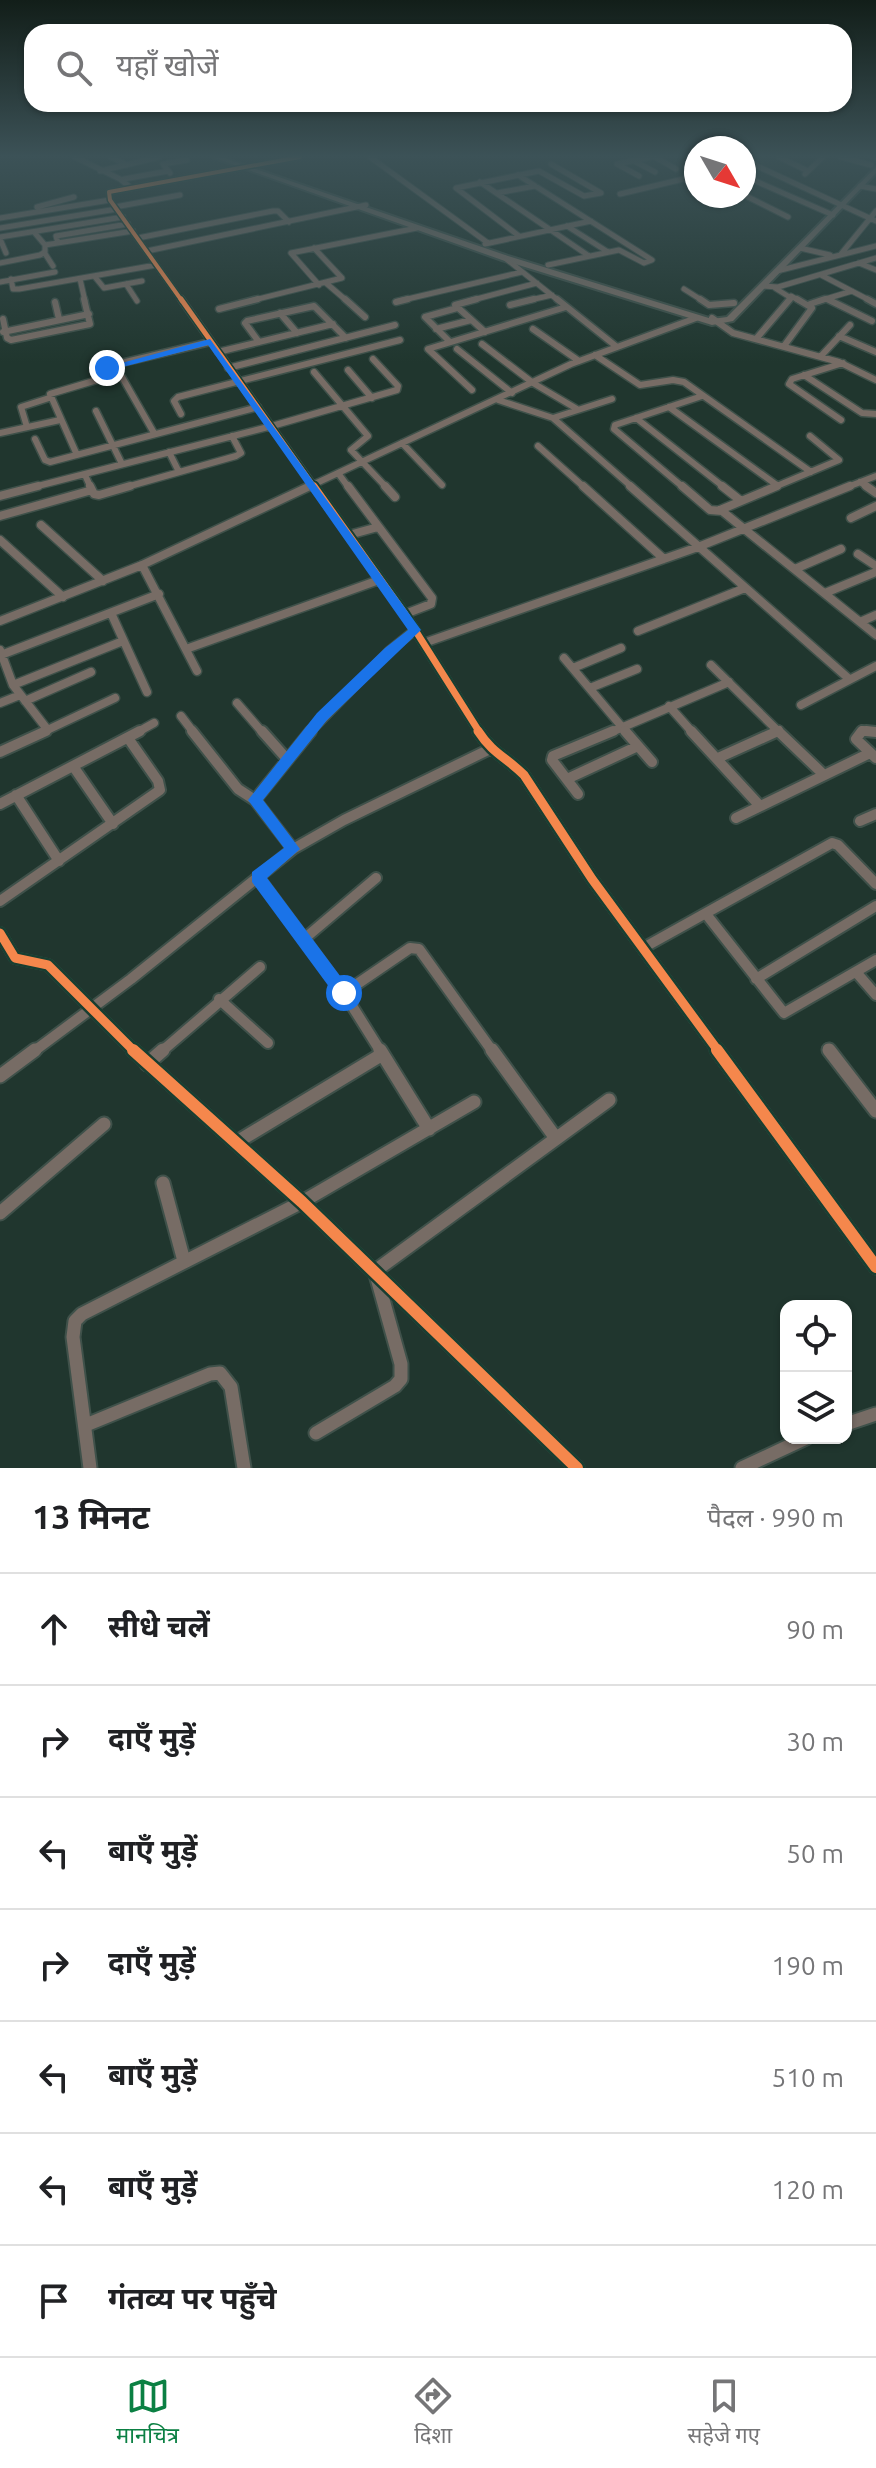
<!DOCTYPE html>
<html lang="hi">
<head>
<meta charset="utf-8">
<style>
	body { margin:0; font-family:Ubuntu,"Noto Sans Devanagari",sans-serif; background:#f6f6f6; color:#202124 }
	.controls { position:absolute; right:24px; bottom:24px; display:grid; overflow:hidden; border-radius:16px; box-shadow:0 2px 6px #0004 }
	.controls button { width:72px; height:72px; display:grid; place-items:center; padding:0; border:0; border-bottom:2px solid #e0e0e0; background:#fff; color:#202124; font:40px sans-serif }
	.compass { position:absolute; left:684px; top:136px; width:72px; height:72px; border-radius:50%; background:#fff; box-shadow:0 2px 6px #0004; rotate:129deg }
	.stop { position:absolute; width:24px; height:24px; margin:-18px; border:6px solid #1a73e8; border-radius:50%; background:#fff }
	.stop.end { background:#1a73e8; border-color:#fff; box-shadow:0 2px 8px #0008 }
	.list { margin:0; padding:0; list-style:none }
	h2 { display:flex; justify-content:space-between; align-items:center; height:104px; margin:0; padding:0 32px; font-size:34px }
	h2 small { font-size:26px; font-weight:400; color:#757577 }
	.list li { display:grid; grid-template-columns:52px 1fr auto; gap:24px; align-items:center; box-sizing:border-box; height:112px; padding:0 32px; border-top:2px solid #e0e0e0 }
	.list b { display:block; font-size:30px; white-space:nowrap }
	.list em { font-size:26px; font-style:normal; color:#757577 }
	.icon { flex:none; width:44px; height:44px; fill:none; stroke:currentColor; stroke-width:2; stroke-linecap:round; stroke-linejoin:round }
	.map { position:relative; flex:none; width:876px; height:1468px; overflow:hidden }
	.search { position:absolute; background:#fff; box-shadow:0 2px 6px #0004; left:24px; right:24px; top:24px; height:88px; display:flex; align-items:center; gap:20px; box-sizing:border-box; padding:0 28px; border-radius:24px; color:#757577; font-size:30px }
	.sheet { height:888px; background:#fff }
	nav { display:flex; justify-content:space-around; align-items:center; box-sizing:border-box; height:112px; border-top:2px solid #e0e0e0; background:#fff; font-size:22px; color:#757577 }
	nav a { display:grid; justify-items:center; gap:4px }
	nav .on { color:#0b8043 }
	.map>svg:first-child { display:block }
</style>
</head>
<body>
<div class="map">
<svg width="876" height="1468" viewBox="0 0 876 1468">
	<rect width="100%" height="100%" fill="#20362e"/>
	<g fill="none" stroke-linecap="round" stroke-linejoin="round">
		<g stroke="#3f514a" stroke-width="7">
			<path id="street-far4" d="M75 157 120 179 130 187
				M111 157 127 165
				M370 157 488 243
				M655 157 676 169
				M779 157 808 171
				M841 157 871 165
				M873 157 876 158
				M744 160 876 221
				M634 161 655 172
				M100 171 159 157
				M170 173 163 164 187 160
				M805 174 823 157
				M518 175 652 260 644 263 619 250 548 265
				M639 176 617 164 651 157
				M744 176 833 215
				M124 179 168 171
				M480 182 589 256
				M860 186 876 189
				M497 193 535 186
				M620 194 696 176
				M744 195 788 217
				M37 207 74 197
				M115 207 180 195
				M0 218 110 200
				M567 226 608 252
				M0 228 117 209
				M34 232 45 245 133 231
				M519 236 456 188 539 171 584 196 601 193 551 164
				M0 237 123 217
				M138 238 273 211H278L289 222
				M0 239 6 253
				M58 243 56 236 128 224
				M485 244 591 221
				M800 248 830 255
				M147 251 366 205
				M44 252 53 266
				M841 254 876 211
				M505 258 559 301
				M0 263 40 255 45 252V245
				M859 263 876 270
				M777 271 876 246
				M821 275 871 301
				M95 277 104 288 142 281
				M11 279 13 289H19L156 265
				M80 279 85 301
				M0 282 55 272
				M326 283 347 301
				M126 284 137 301
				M319 285 291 253 417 228
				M763 286 778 287 876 258
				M775 288 791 298 788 301
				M684 289 703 301
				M791 296 800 301
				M827 299 832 301
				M182 301 110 200 109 192 300 157
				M250 301 342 278 314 248
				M399 301 522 272
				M469 301 537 283
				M526 301 552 295
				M819 301 852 291"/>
		</g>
		<g stroke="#3f514a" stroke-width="9">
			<path id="street-far3" d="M181 299 315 488
				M345 299 365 317
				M477 299 455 305 485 332
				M557 299 617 347
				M700 299 709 305 734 303
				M827 299 872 321
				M867 299 876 304
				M55 302 59 319
				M396 302 408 299
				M810 304 825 299
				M510 305 534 299
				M219 309 258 299
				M280 313 297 333
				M712 318 733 333 839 362 876 380
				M3 319 7 338 11 340 90 324 84 299
				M436 329 471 320
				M533 329 579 361
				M3 332 89 314
				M839 336 876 352
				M756 339 790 299
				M259 342 245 323 247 321 314 306 346 338
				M450 342 425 317 457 308
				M482 344 533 383 577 409
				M784 346 812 308 797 299
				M457 349 512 393
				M218 352 333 324
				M595 355 640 385 673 380 684 382 811 472
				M821 356 850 325
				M228 368 395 325
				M348 370 372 398
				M314 372 368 436 351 450 387 488
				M804 375 862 413 876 414
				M97 380 122 377 154 433
				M472 390 428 349 566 307
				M498 400 553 418 633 488
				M669 407 778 486
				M96 411 122 464
				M181 414 174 401 178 397 400 340
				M553 418 612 399
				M636 418 725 488
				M841 420 789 384 792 379 843 363
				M27 427 21 407 49 398
				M0 433 60 420
				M35 439 45 460 50 462 258 407
				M402 443 442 485
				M538 446 585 488
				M169 452 179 472
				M77 455 50 394 97 380 107 368 117 364 210 342
				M338 473 349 488
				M85 475 91 488
				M860 482 869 488
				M30 488 272 426 397 390 398 386 373 359
				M123 488 236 456 241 453 232 436
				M306 488 571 364 696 318
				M684 488 614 429 615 425 702 396
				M772 488 839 460 810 436
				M845 488 876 476"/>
		</g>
		<g stroke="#3f514a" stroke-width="11">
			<path id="street-far2" d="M90 486 94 494 99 495 130 486
				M314 486 405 614 480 733
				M348 486 432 598 431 604 405 614
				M385 486 395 497
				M583 486 664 559
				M630 486 848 678
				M682 486 710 510 722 511 876 635
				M722 486 741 501
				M866 486 876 493
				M0 496 38 486
				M720 510 777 486
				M0 516 92 490
				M851 518 876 506
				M41 525 103 581
				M349 535 378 527
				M0 540 63 597
				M858 554 876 566
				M142 565 197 671
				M795 569 841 549
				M825 593 876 572
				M111 613 147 692
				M0 621 142 565 310 486
				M860 622 876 615
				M638 631 745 588
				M424 643 698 547 850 486
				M186 649 379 580
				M0 650 13 685 47 729
				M1 655 159 594
				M564 658 627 733
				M711 665 780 733
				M573 668 621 648
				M13 685 123 641
				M590 688 637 669
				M25 701 91 672
				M0 703 20 695
				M237 703 263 733
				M801 705 876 666
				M669 706 693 733
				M181 716 194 733
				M41 733 115 698
				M136 733 154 723
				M309 733 389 651 415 630
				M609 733 729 682
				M773 733 779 730
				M860 733 862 730 876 732"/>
		</g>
		<g stroke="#3f514a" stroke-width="14">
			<path id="street-far1" d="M192 731 238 789 255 800 293 849
				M262 731 286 758
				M478 731C493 754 506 757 524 775L592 879 719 1052
				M625 731 652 762
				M691 731 760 806
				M778 731 823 774
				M862 731 856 739 876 758
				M866 731 876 732
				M0 752 46 731
				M718 758 778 731
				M73 766 113 824
				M567 779 638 746
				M578 794 552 760 553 756 613 731
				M16 795 59 861
				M255 800 311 731
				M0 804 140 731
				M736 818 870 753
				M860 821 876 814
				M258 877 344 993 381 1052
				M0 901 160 790 158 781 128 738
				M706 914 784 1013 876 960
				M0 933 15 958 48 965 135 1052
				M304 939 376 878
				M643 948 832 843 838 845 876 884
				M856 972 876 995
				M756 979 876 906
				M344 993 410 948 419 949 493 1052
				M219 999 268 1043
				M828 1049 830 1052
				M33 1052 131 979 293 849 344 820 490 749
				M161 1052 260 967"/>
		</g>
		<g stroke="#3f514a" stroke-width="17">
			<path id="street" d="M133 1050 302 1202 577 1468
				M380 1050 429 1129
				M492 1050 555 1137
				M717 1050 876 1267
				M829 1050 876 1111
				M147 1064 163 1050
				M0 1076 35 1050
				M237 1142 381 1055
				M163 1183 184 1261
				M0 1213 104 1124
				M846 1424 876 1414
				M86 1425 210 1374 220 1373 231 1387 244 1468
				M316 1433 395 1386 401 1379V1364L375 1271 609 1100
				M90 1468 73 1337 75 1321 82 1314 302 1202 474 1102
				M742 1468 806 1438"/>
		</g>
		<g stroke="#3f514a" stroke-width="4">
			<path id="secondary" d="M212 157H221L508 256 712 319 727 317 876 167V173L733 321 712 325 502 260Z"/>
		</g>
		<use href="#street-far4" stroke="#776c65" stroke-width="5"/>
		<use href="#street-far3" stroke="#776c65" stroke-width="6"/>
		<use href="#street-far2" stroke="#776c65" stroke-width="8"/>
		<use href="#street-far1" stroke="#776c65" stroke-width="10"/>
		<use href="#street" stroke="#776c65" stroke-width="13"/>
		<use href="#secondary" fill="#766d66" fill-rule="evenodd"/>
		<g stroke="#183e31" stroke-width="7">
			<path id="cycleway-far4" d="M182 301 110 200 109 192 300 157"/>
		</g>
		<g stroke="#183e31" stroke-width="8">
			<path id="cycleway-far3" d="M181 299 315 488"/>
		</g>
		<g stroke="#183e31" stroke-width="11">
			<path id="cycleway-far2" d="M314 486 405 614 480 733"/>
		</g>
		<g stroke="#183e31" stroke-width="14">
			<path id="cycleway-far1" d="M478 731C493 754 506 757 524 775L592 879 719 1052
				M0 933 15 958 48 965 135 1052"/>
		</g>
		<g stroke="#183e31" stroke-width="17">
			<path id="cycleway" d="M133 1050 302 1202 577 1468
				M717 1050 876 1267"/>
		</g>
		<use href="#cycleway-far4" stroke="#f5874c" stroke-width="4"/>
		<use href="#cycleway-far3" stroke="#f5874c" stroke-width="5"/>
		<use href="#cycleway-far2" stroke="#f5874c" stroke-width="7"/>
		<use href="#cycleway-far1" stroke="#f5874c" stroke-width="9"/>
		<use href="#cycleway" stroke="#f5874c" stroke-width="12"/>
	</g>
	<linearGradient id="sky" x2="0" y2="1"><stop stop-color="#121e19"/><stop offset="0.43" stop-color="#3c5257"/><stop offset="1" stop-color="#3c5257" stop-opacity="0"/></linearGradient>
	<rect width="876" height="363" fill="url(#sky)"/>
	<path fill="#1a73e8" d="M210 339 421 630 327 720 263 800 300 849 267 878 349 988V999L344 1001 338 999 252 882V872L284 848 248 800 317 713 385 648 408 630 208 345 107 371 103 368Z"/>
</svg>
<div class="controls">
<button><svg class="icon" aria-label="locate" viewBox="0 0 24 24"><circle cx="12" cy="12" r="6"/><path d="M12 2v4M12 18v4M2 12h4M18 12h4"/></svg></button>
<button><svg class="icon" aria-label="layers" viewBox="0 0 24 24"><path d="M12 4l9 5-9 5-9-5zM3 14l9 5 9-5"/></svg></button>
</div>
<svg class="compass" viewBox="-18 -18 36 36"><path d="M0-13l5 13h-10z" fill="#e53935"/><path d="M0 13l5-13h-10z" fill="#757577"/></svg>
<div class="stop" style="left:344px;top:993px"></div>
<div class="stop end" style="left:107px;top:368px"></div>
<div class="search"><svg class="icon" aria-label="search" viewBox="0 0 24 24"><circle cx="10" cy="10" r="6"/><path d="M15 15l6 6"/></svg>यहाँ खोजें</div>
</div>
<section class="sheet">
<h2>13 मिनट<small>पैदल · 990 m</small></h2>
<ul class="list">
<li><svg class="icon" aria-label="ahead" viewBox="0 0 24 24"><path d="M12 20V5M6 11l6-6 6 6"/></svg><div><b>सीधे चलें</b></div><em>90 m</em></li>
<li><svg class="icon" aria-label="right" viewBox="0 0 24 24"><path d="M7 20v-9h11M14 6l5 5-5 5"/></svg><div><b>दाएँ मुड़ें</b></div><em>30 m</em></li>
<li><svg class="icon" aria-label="left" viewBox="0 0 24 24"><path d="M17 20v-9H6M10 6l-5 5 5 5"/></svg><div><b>बाएँ मुड़ें</b></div><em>50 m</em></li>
<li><svg class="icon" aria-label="right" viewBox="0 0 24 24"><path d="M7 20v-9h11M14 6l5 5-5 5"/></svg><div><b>दाएँ मुड़ें</b></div><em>190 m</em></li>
<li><svg class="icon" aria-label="left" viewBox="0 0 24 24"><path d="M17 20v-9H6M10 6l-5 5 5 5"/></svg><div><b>बाएँ मुड़ें</b></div><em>510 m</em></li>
<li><svg class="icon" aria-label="left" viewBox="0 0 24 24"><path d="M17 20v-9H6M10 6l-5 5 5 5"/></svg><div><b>बाएँ मुड़ें</b></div><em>120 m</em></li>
<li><svg class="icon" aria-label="arrive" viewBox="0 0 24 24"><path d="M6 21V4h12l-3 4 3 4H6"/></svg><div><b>गंतव्य पर पहुँचे</b></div></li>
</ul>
</section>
<nav>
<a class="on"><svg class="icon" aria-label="map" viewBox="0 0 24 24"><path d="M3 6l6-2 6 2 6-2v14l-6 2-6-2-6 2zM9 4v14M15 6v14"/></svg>मानचित्र</a>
<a><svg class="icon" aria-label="directions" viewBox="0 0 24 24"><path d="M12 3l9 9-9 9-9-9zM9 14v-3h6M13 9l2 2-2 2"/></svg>दिशा</a>
<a><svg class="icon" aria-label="saved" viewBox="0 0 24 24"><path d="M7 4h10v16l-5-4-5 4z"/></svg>सहेजे गए</a>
</nav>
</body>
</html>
